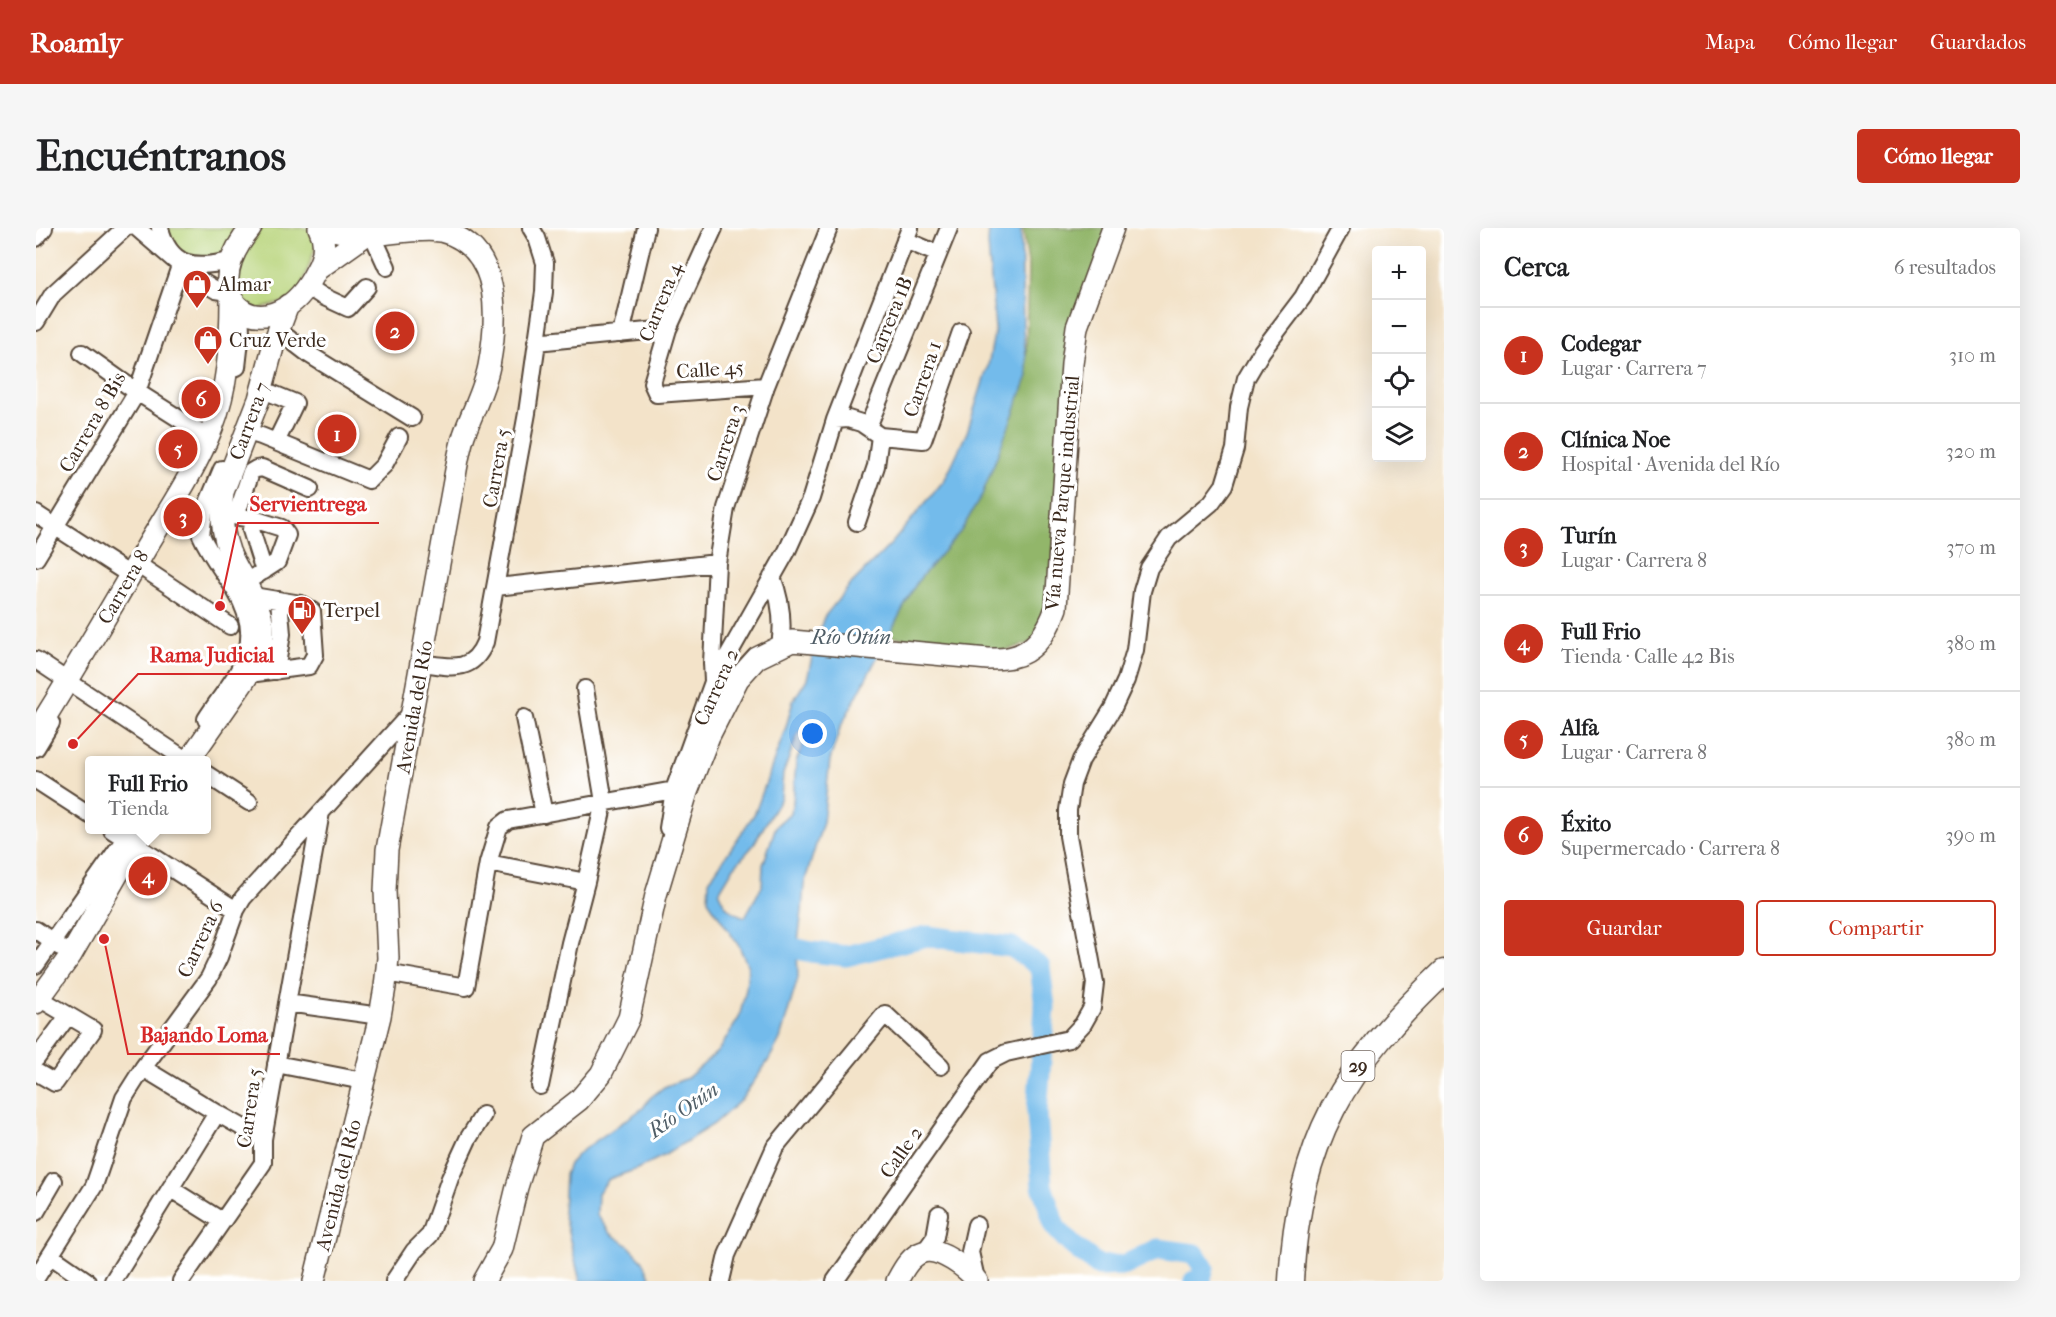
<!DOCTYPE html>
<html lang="es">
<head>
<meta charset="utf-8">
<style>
	body { margin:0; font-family:"IM FELL French Canon",serif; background:#f6f6f6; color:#202124 }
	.controls { position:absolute; right:18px; top:18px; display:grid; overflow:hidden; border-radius:6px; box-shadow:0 6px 24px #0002 }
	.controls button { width:54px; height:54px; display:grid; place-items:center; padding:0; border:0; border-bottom:2px solid #e0e0e0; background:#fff; color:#202124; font:30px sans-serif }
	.you { position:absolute; left:777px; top:506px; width:21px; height:21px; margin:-15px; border:4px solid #fff; border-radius:50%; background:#1a73e8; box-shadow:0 0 0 9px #1a73e833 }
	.badge { display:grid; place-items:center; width:39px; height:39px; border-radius:50%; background:#c8321e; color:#fff; font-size:20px; font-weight:700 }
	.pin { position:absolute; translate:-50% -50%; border:3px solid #fff; box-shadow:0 2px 6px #0006 }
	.popup { position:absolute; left:49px; top:528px; width:126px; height:78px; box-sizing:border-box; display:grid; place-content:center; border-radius:6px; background:#fff; filter:drop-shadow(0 2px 4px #0005); font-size:20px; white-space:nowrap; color:#757577 }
	.popup b { font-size:22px; color:#202124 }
	.popup::after { content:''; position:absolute; left:50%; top:100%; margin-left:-12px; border:12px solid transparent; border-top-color:#fff }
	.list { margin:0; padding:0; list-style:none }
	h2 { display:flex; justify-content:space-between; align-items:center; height:78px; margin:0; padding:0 24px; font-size:26px }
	h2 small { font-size:20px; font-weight:400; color:#757577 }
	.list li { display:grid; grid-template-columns:39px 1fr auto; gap:18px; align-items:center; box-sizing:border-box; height:96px; padding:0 24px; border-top:2px solid #e0e0e0 }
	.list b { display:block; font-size:22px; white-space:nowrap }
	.list p { margin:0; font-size:20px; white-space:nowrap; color:#757577 }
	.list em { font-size:20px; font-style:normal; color:#757577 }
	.actions { display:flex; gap:12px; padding:18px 24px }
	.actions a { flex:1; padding:14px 0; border:2px solid #c8321e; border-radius:6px; text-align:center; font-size:21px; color:#c8321e }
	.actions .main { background:#c8321e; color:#fff }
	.icon { flex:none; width:33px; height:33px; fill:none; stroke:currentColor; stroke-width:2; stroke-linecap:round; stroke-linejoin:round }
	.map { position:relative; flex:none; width:1408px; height:1053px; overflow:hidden; border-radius:6px }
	header { display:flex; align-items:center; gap:36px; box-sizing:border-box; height:84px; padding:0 30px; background:#c8321e; color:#fff }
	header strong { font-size:28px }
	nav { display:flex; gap:33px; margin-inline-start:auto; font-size:21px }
	.intro { display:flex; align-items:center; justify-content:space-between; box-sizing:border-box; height:144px; padding:0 36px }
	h1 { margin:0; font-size:42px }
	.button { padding:15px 27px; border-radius:6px; background:#c8321e; color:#fff; font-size:21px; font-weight:700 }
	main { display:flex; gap:36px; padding:0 36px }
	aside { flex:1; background:#fff; border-radius:6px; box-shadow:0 6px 24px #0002 }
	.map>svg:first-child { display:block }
</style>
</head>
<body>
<header>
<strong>Roamly</strong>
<nav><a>Mapa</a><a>Cómo llegar</a><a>Guardados</a></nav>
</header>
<div class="intro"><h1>Encuéntranos</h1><a class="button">Cómo llegar</a></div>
<main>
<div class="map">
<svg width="1408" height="1053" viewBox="0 0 1408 1053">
	<rect width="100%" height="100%" fill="#fff"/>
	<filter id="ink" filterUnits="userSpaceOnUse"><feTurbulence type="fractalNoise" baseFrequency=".0167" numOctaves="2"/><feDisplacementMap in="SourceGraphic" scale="12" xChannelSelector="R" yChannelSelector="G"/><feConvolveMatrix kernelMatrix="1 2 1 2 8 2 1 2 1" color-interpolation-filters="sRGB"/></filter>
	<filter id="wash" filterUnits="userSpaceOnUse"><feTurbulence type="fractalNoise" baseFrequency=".008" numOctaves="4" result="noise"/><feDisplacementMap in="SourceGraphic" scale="24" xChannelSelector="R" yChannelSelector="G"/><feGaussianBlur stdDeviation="1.35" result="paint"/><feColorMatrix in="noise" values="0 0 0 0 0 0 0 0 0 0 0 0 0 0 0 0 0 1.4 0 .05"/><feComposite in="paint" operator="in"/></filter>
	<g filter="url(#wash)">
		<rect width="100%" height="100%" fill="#f3e3c9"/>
		<path fill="#b8d47a" stroke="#7a7f4c" stroke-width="1.5" d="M125 0H283L285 2 262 70 210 85 194 34 145 33Z"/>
		<path fill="#92b66a" stroke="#667044" stroke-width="1.5" d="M987 0H1077L1041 99 1022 335 1003 412 968 423 828 405 959 234 990 133 992 36Z"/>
		<path fill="#73bbeb" stroke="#577284" stroke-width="1.5" fill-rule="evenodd" d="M953 0H985L987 101 992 148 946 267 925 303 881 354 804 500 794 532 787 594 768 656 766 683 761 721 762 750 744 811 732 833 705 872 678 896 629 927 601 941 573 951 562 965 561 987 574 1005 593 1018 607 1033 616 1053H544L527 984 529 947 533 936 544 924 607 880 614 870 628 859 651 850 669 835 682 823 703 790 710 761 712 739 703 718 672 672 673 653 719 585 750 499 757 473 771 451 780 412 788 389 815 356 855 316 896 267 909 251 931 204 952 138 959 101 952 16ZM768 500 767 517 760 534 757 575 754 585 740 598 727 637 726 658 709 689C694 684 688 679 683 664L698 639 716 619 745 570 747 546 762 505Z"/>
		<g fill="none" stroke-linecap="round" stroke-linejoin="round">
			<path stroke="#73bbeb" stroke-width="4" d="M1165 1050 1174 1053"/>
			<path stroke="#73bbeb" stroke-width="21" d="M739 716 775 724 810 728 891 708 976 719 1004 739 1009 779 1001 884 1006 958 1019 999 1036 1017 1063 1038 1089 1037 1122 1021 1159 1026 1168 1040 1165 1050 1158 1053"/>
		</g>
	</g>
	<g filter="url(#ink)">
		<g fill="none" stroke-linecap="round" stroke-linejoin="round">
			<g stroke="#574638" stroke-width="20">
				<path id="minor" d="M101 0 158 49 180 62 193 64
					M124 0C134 40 159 41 194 33
					M678 0 632 101 616 155 621 166 730 158
					M336 6 351 39
					M0 10 8 0
					M869 12 902 26
					M271 58 286 68 312 80 331 59
					M0 94 17 66 89 0
					M244 104 274 127 376 190
					M585 106 610 0
					M500 114 632 101
					M46 125 101 164 172 209
					M201 139 205 104 204 81
					M225 161 259 175 240 214
					M799 192 812 191 825 195 844 208 887 212 925 104
					M832 199 913 0
					M211 204 225 208 333 252 348 237 363 209
					M0 286 94 347
					M184 286 217 291 246 300 251 307 241 334 210 354
					M200 288 215 244 220 241 226 240 274 261
					M217 291 215 302 228 343
					M821 294 840 238 844 208
					M0 330 101 164 144 38
					M101 336 194 398
					M736 349C745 372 748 393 744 418
					M460 359 681 335
					M0 432 150 532
					M386 435C414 439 436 446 449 414L491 185 508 64 509 35 501 10 495 0
					M240 443 246 406 243 372
					M213 446 273 438 279 427 276 383 265 376 217 368
					M677 453 676 435 681 335 690 280 730 158 793 0
					M488 490 508 586
					M170 491C200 445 233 418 199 362 188 344 174 327 165 307L168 284 186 241
					M0 520 15 495
					M170 546 213 574
					M0 552 54 587
					M632 600 638 562 677 454 751 323 775 270 799 192 874 0
					M76 602 200 682
					M452 635 550 654
					M0 702 24 719
					M0 737 95 602
					M350 745 430 759 452 635 463 599 472 592 638 562
					M251 775 344 788
					M0 831 32 788
					M240 836 327 853
					M107 840 181 885 227 911
					M0 844 19 855 57 802 3 770
					M504 858 534 715 550 654 568 574 549 461
					M135 961 186 993
					M0 984 18 953
					M940 997 934 1024 940 1051 942 1053
					M889 1023 899 1009 903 986
					M15 1028 51 1053
					M0 1050 58 958 88 870 107 840 173 750 183 729 200 682 207 670 377 483
					M77 1053 181 885
					M145 1053 227 935V911L285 584
					M358 1053 378 1023 394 1007 414 950 432 911 447 887
					M685 1053 691 1027 739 919 849 786 905 838
					M799 1053 954 833 970 825 1033 811 1047 796 1056 780 1059 755 1032 608V582L1036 556 1045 532 1077 480 1090 452 1099 422 1106 363 1113 340 1133 310 1175 275 1188 257 1199 221 1203 179 1210 150 1226 123 1267 69 1305 0"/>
			</g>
			<g stroke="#574638" stroke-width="24">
				<path id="major" d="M215 0C150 78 238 128 280 43 288 29 291 15 283 0
					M282 41 330 7
					M0 504C38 444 74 382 110 320 133 281 159 243 176 200 192 159 195 114 195 70
					M153 532C167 512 181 492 195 472 206 456 219 439 225 421 236 384 205 354 193 323 186 303 184 284 187 264L223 171 239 112 252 77
					M0 775 35 727 107 602
					M278 1053 344 788 349 759 352 730 349 663 351 622 420 242C422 231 424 219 428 207 436 184 448 163 453 138 462 90 466 18 405 3 381 0 356 6 332 7 319 8 304 4 292 0
					M448 1053 466 1021 481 959 497 908 543 872 565 846 593 790 620 667 651 564 673 508 702 451 721 430 756 413 952 431C960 431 969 431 976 429 1000 424 1013 400 1020 380L1036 136 1041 99 1077 0
					M861 1053C867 1042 874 1028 887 1024 903 1019 932 1041 941 1053"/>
			</g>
			<g stroke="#574638" stroke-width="27">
				<path id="highway" d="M1255 1053C1263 912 1307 839 1408 744"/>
			</g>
			<use href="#minor" stroke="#fff" stroke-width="16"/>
			<use href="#major" stroke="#fff" stroke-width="21"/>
			<use href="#highway" stroke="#fff" stroke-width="24"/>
		</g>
	</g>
	<defs>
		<g id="shop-pin" transform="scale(1.5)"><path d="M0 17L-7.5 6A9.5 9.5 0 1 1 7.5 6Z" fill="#c8321e" stroke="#fff"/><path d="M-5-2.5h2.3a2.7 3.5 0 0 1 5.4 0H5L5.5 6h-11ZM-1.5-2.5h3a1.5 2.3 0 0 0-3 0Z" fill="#fff"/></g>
		<g id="fuel-pin" transform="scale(1.5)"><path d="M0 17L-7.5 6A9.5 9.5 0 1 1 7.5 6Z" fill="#c8321e" stroke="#fff"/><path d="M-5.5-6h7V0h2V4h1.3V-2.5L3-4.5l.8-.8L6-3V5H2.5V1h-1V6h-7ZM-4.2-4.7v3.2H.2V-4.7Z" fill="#fff"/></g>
	</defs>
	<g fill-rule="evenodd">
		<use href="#shop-pin" x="161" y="56"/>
		<use href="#shop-pin" x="172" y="112"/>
		<use href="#fuel-pin" x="266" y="382"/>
	</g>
	<g text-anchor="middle" stroke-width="6" stroke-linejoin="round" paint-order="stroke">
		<rect fill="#fff" stroke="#766a62" stroke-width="1.5" x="1305.5" y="823" width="33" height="30" rx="4.5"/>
		<g font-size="18" font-weight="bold" fill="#3b2a1e">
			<text x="1322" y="844">29</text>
		</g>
		<g font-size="20" fill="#3b2a1e" stroke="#fff" text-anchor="start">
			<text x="182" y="63">Almar</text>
			<text x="193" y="119">Cruz Verde</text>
			<text x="287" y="389">Terpel</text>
		</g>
		<g font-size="20" fill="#3b2a1e" stroke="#fff">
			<text transform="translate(624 74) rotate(-68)" y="7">Carrera 4</text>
			<text transform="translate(853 92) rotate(-68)" y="7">Carrera 1B</text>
			<text transform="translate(674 141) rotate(-4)" y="7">Calle 45</text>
			<text transform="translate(886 151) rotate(-71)" y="7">Carrera 1</text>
			<text transform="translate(213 193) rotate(-70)" y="7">Carrera 7</text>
			<text transform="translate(56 194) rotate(-60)" y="7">Carrera 8 Bis</text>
			<text transform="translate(689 215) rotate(-72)" y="7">Carrera 3</text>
			<text transform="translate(460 240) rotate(-80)" y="7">Carrera 5</text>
			<text transform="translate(1026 265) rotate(-85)" y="7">Vía nueva Parque industrial</text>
			<text transform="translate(87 359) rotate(-60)" y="7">Carrera 8</text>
			<text transform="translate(680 459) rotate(-66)" y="7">Carrera 2</text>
			<text transform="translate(378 479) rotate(-80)" y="7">Avenida del Río</text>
			<text transform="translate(164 711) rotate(-65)" y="7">Carrera 6</text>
			<text transform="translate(213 880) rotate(-82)" y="7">Carrera 5</text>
			<text transform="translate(865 924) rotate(-55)" y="7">Calle 2</text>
			<text transform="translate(302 957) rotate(-76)" y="7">Avenida del Río</text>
		</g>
		<g font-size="21" font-style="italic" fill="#4f5d66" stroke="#fff">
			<text x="815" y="416">Río Otún</text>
			<text transform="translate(647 882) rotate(-35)" y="7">Río Otún</text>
		</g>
	</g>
	<path fill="none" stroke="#d62828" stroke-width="2" d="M184 378L202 295H343M37 516L102 446H251M68 711L92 826H244"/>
	<g fill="#d62828" stroke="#fff" stroke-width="2">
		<circle cx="184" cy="378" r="6"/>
		<circle cx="37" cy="516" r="6"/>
		<circle cx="68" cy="711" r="6"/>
	</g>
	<g font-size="21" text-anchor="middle" font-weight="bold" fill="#d62828" stroke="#fff" stroke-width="6" stroke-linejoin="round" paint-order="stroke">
		<text x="272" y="283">Servientrega</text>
		<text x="176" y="434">Rama Judicial</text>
		<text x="168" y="814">Bajando Loma</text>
	</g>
</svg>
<div class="controls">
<button>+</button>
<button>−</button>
<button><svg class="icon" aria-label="locate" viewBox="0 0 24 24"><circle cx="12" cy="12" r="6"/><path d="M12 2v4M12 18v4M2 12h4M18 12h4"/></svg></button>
<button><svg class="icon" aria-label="layers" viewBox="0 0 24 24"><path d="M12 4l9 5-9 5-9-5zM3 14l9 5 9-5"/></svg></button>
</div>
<div class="you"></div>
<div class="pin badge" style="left:301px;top:206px">1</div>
<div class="pin badge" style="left:359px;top:103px">2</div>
<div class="pin badge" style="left:147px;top:289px">3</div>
<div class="pin badge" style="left:112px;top:648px">4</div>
<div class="popup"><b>Full Frio</b>Tienda</div>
<div class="pin badge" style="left:142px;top:221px">5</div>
<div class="pin badge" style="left:165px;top:171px">6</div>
</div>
<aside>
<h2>Cerca<small>6 resultados</small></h2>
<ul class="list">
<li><span class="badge">1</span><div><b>Codegar</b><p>Lugar · Carrera 7</p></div><em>310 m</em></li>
<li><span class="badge">2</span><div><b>Clínica Noe</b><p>Hospital · Avenida del Río</p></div><em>320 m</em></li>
<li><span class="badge">3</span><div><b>Turín</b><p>Lugar · Carrera 8</p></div><em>370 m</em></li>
<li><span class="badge">4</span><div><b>Full Frio</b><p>Tienda · Calle 42 Bis</p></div><em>380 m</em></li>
<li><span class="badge">5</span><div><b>Alfa</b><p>Lugar · Carrera 8</p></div><em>380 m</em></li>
<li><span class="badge">6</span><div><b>Éxito</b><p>Supermercado · Carrera 8</p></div><em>390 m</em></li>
</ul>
<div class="actions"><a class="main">Guardar</a><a>Compartir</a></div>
</aside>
</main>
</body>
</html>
